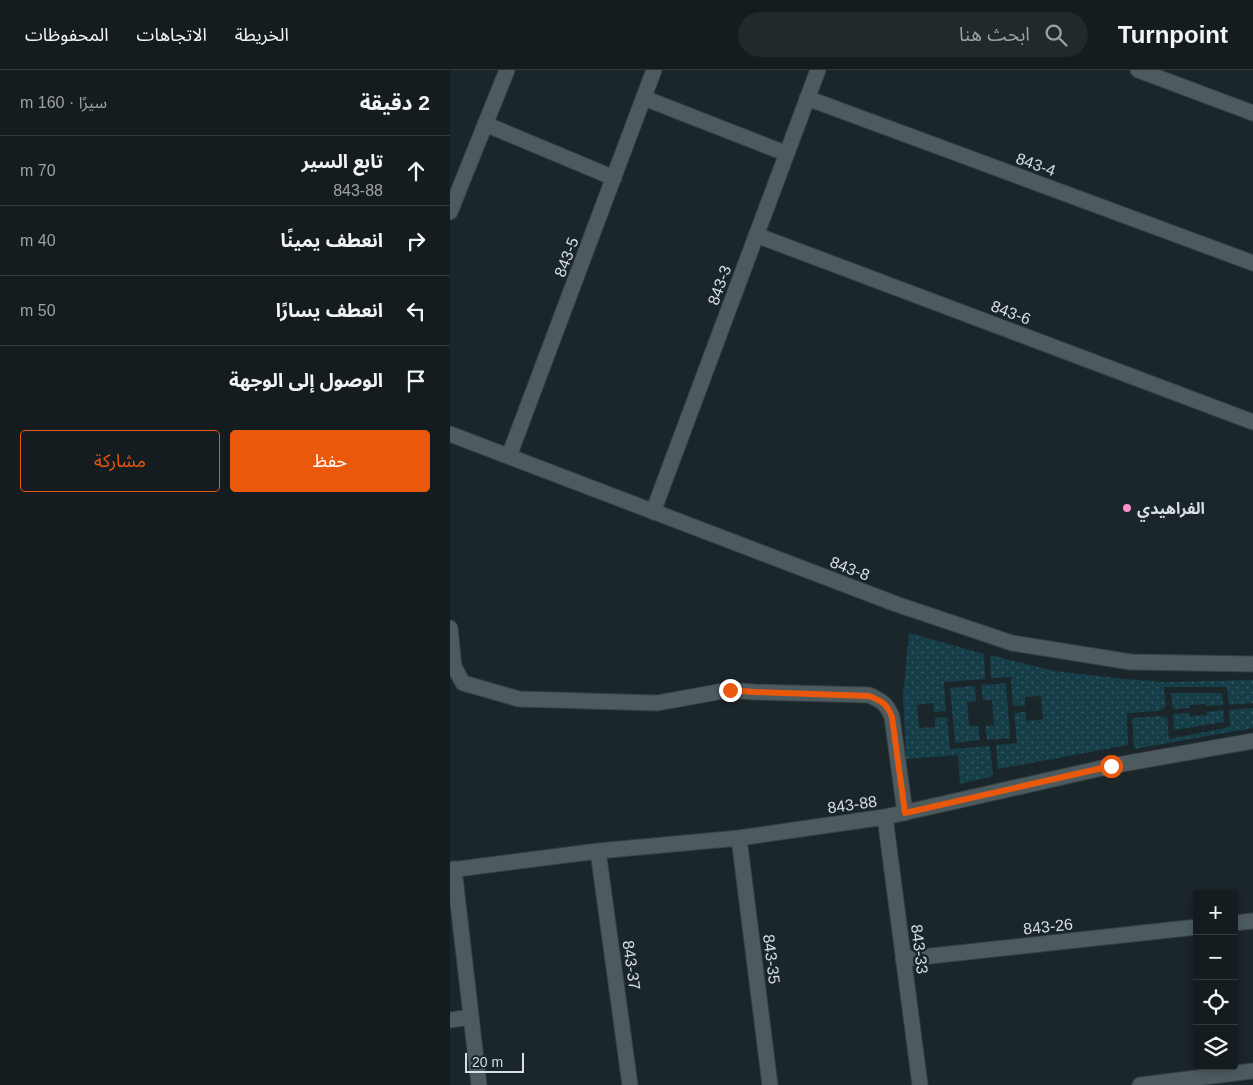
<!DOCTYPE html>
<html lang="ar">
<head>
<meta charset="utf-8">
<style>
	body { margin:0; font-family:Arial,"Noto Sans Arabic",sans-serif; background:#21292d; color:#f1f3f6; direction:rtl }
	.controls { position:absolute; right:15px; bottom:15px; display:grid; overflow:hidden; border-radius:5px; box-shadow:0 2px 8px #0003 }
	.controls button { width:45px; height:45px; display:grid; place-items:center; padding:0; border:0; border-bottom:1px solid #333a3e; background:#141c20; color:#f1f3f6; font:25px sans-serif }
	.scale { position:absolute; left:15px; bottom:12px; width:59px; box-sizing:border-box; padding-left:5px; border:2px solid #d7dfe2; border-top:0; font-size:14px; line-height:18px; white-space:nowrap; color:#d7dfe2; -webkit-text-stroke:4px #1a262a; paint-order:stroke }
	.stop { position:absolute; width:15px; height:15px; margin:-11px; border:4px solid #ea580c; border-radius:50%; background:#fff }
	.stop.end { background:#ea580c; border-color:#fff; box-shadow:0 1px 5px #0008 }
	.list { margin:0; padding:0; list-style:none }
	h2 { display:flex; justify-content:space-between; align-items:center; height:65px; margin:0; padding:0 20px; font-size:21px }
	h2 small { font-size:16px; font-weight:400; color:#9da1a5 }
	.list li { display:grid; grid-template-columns:32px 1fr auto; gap:15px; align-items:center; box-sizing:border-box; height:70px; padding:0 20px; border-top:1px solid #333a3e }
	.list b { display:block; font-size:19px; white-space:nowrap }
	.list p { margin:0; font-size:16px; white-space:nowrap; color:#9da1a5 }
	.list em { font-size:16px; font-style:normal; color:#9da1a5 }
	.actions { display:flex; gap:10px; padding:15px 20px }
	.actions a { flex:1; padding:11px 0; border:1px solid #ea580c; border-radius:5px; text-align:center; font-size:18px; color:#ea580c }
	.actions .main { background:#ea580c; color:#fff }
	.icon { flex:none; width:28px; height:28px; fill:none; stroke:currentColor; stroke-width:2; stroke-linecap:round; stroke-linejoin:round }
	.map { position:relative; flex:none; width:803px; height:1015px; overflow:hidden; direction:ltr }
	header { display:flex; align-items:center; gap:30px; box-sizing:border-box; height:70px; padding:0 25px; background:#141c20; border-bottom:1px solid #333a3e }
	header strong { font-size:24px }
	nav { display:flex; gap:28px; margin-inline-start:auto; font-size:18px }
	.search { width:350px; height:45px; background:#21292d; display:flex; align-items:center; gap:12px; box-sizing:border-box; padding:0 18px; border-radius:28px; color:#9da1a5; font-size:19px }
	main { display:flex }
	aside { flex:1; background:#141c20 }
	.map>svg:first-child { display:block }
</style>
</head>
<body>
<header>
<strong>Turnpoint</strong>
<div class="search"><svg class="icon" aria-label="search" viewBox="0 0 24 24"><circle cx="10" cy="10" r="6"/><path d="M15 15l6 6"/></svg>ابحث هنا</div>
<nav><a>الخريطة</a><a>الاتجاهات</a><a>المحفوظات</a></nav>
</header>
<main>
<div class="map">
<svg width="803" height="1015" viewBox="0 0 803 1015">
	<defs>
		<pattern id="grass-dots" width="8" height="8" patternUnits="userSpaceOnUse" patternTransform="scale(1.25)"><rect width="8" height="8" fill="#163e48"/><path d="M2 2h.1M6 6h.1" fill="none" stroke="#375962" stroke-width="1.8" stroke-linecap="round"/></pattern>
	</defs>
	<rect width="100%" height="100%" fill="#1a262a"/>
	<path fill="url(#grass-dots)" d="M459 563 534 584 535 609 494 612 496 641 484 642 483 633 467 635 469 658 485 657V648L497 647 500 679 540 676 543 706 510 714 508 685 456 689 453 626Z
		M540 585 605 601 676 609 713 612 803 610V633L779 635 777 617H714L716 637 708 641 677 643 678 675 548 699 546 675 567 673 564 643 576 642V651L593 649 591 626 575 627V636H563L561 607 541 608Z
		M556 613 560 668 537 670 535 656 544 655 542 630H533L531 615Z
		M525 616 526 631 517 632 519 656H528L530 670 505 673 500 618Z
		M721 623H772L773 635 756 636V634L739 635V638L723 639Z
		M803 638V658L684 679 682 648 709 646 717 648 719 669 780 657 779 640Z
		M773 640 774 652 724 660 723 644 739 643 740 646 757 645V642Z"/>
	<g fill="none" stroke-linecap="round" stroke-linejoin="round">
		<g stroke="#374144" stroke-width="17">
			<path id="street" d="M688 0 803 43
				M194 28 335 83
				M357 28 803 193
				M35 54 164 108
				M0 142 57 0
				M306 165 803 352
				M0 364 446 534 562 573 681 592 803 594
				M59 386 204 0
				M203 442 368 0
				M0 558 4 597 13 613 69 629 207 633 279 620 304 622 419 625C432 631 437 634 442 647L455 743
				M435 747 470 1015
				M289 768 320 1015
				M148 781 180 1015
				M4 799 29 1015
				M0 800 148 781 289 768 435 747 661 696 803 671
				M784 853 803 851
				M453 889 747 857
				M0 950 21 947
				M690 1015 803 1001"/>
		</g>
		<use href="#street" stroke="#4d5b5f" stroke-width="15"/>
	</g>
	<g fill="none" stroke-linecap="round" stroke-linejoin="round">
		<path stroke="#ea580c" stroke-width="6" d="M280 620 304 622 419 626C432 631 437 634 442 647L455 743 661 696"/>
	</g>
	<circle fill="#fa8fc7" stroke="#1a262a" stroke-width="2" cx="677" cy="438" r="5"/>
	<g text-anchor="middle" stroke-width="5" stroke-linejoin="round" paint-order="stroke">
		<g font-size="16" fill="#d7dfe2" stroke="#1a262a">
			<text transform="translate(586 94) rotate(20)" y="6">843-4</text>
			<text transform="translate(116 187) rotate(-69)" y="6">843-5</text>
			<text transform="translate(269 215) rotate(-70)" y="6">843-3</text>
			<text transform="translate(561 242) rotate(21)" y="6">843-6</text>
			<text transform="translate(400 498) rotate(21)" y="6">843-8</text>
			<text transform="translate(402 734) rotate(-8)" y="6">843-88</text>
			<text transform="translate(598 856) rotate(-6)" y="6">843-26</text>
			<text transform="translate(470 879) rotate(83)" y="6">843-33</text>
			<text transform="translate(322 889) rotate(83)" y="6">843-35</text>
			<text transform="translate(182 895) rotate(82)" y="6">843-37</text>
		</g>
		<g font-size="16" font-weight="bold" fill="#d7dfe2" stroke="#1a262a" text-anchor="start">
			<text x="687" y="444">الفراهيدي</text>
		</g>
	</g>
</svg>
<div class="controls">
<button>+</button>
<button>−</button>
<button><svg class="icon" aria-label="locate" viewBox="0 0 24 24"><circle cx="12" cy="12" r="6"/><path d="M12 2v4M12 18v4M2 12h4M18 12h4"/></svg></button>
<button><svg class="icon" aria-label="layers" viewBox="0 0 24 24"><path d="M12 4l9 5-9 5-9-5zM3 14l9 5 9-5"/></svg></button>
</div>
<div class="scale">20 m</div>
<div class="stop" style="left:661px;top:696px"></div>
<div class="stop end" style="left:280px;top:620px"></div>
</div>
<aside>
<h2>2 دقيقة<small>سيرًا · 160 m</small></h2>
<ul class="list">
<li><svg class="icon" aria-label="ahead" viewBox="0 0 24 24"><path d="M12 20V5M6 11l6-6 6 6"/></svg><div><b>تابع السير</b><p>843-88</p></div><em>70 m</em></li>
<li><svg class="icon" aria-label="right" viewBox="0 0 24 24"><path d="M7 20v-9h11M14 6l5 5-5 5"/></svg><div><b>انعطف يمينًا</b></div><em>40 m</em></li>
<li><svg class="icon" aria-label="left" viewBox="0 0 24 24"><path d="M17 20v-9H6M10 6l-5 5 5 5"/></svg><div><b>انعطف يسارًا</b></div><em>50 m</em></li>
<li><svg class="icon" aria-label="arrive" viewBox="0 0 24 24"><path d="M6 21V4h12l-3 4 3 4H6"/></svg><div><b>الوصول إلى الوجهة</b></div></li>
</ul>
<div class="actions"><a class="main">حفظ</a><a>مشاركة</a></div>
</aside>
</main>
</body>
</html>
